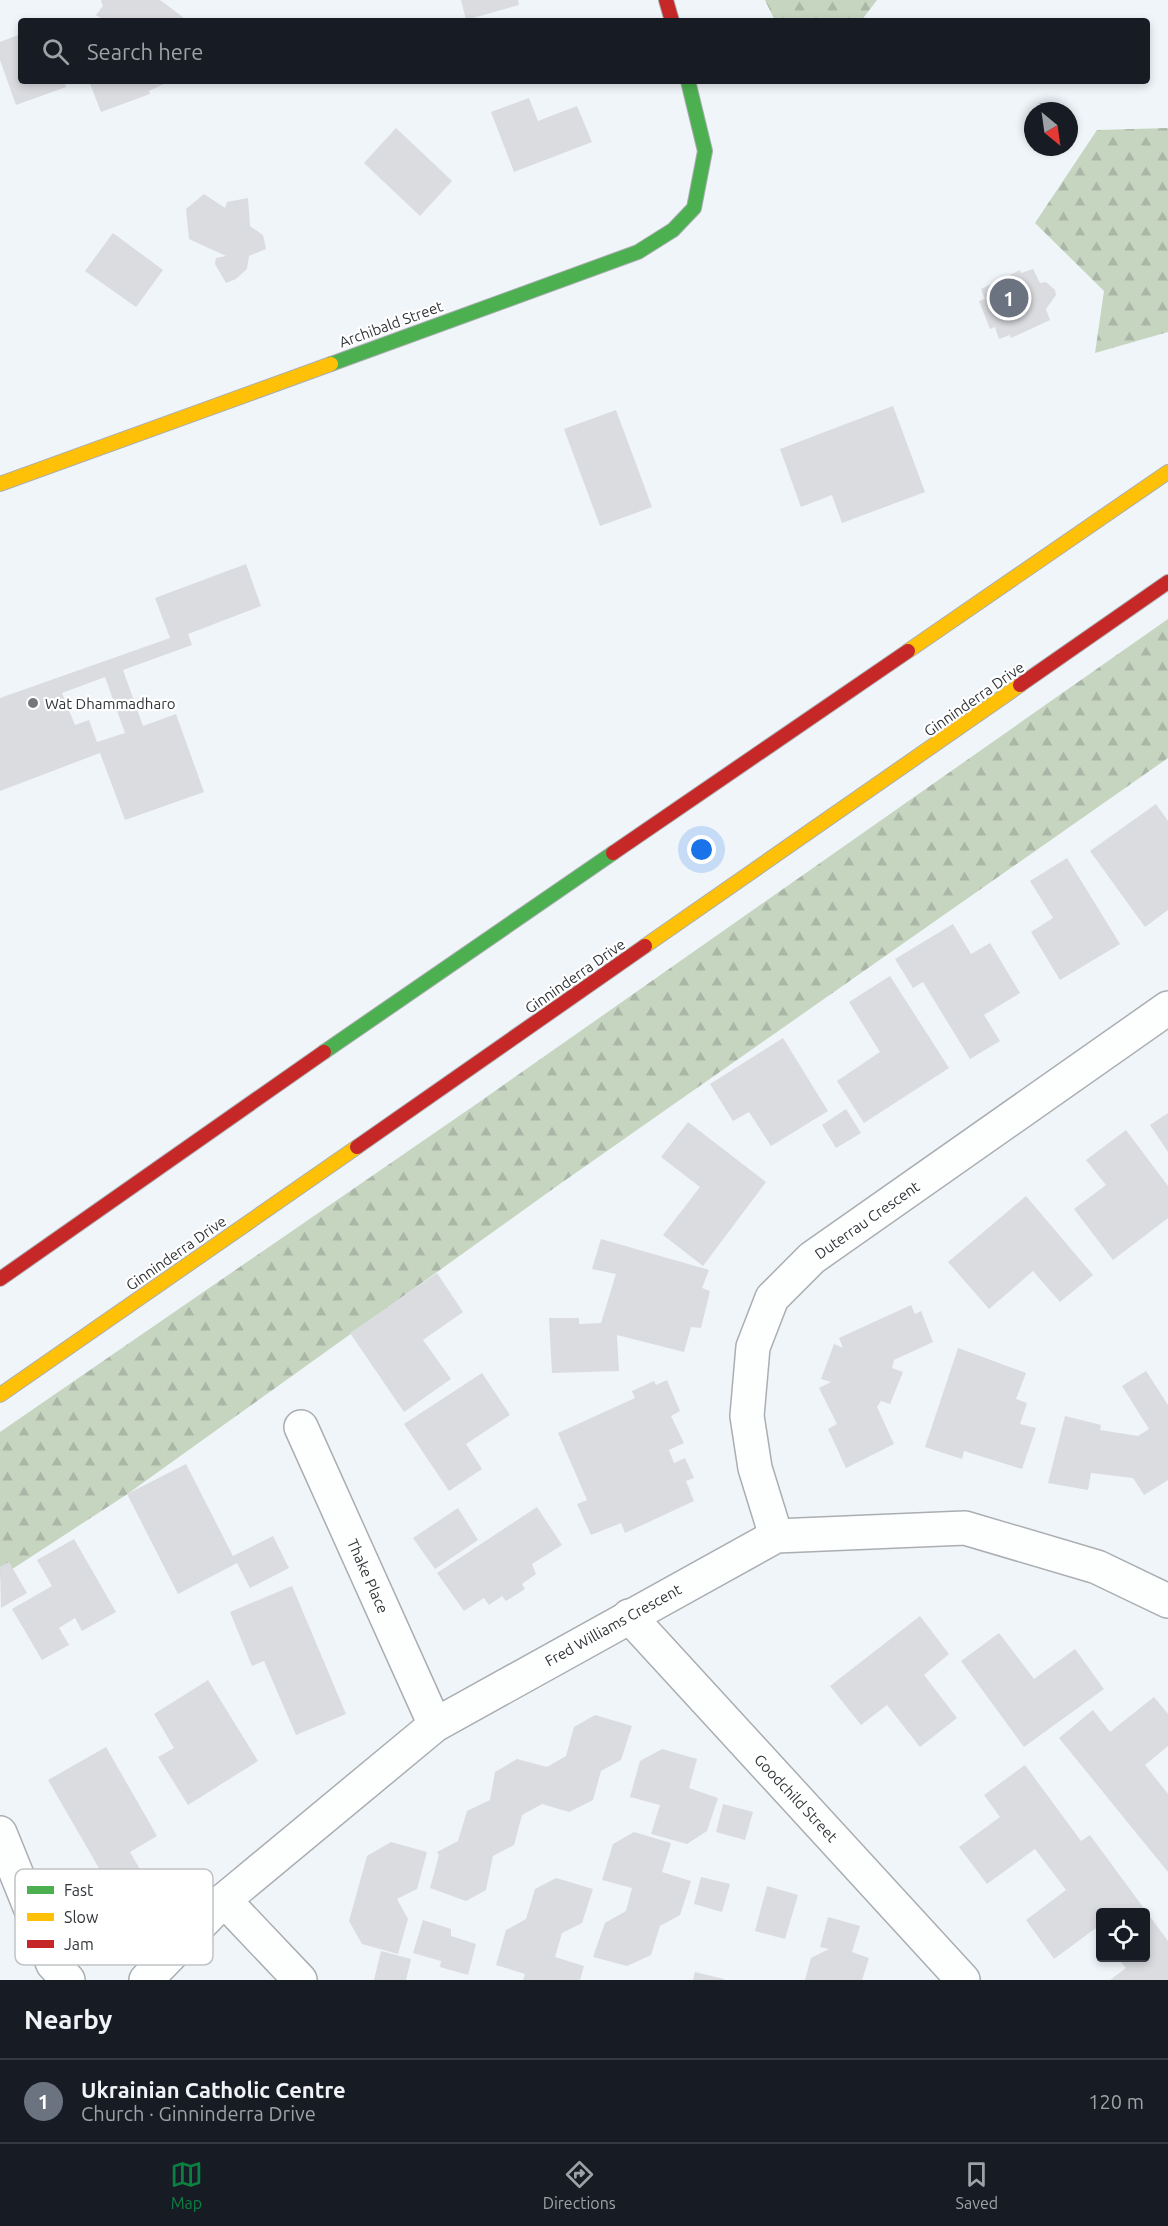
<!DOCTYPE html>
<html lang="en">
<head>
<meta charset="utf-8">
<style>
	body { margin:0; font-family:Ubuntu,sans-serif; background:#20242c; color:#f1f3f6 }
	.controls { position:absolute; right:18px; bottom:18px; display:grid; overflow:hidden; border-radius:6px; box-shadow:0 3px 9px #0003 }
	.controls button { width:54px; height:54px; display:grid; place-items:center; padding:0; border:0; border-bottom:2px solid #363941; background:#171b24; color:#f1f3f6; font:30px sans-serif }
	.compass { position:absolute; left:1024px; top:102px; width:54px; height:54px; border-radius:50%; background:#171b24; box-shadow:0 3px 9px #0003; rotate:151deg }
	.you { position:absolute; left:702px; top:850px; width:21px; height:21px; margin:-15px; border:4px solid #fff; border-radius:50%; background:#1a73e8; box-shadow:0 0 0 9px #1a73e833 }
	.badge { display:grid; place-items:center; width:39px; height:39px; border-radius:50%; background:#0b8043; color:#fff; font-size:20px; font-weight:700 }
	.pin { position:absolute; translate:-50% -50%; border:3px solid #fff; box-shadow:0 2px 6px #0006 }
	.list { margin:0; padding:0; list-style:none }
	h2 { display:flex; justify-content:space-between; align-items:center; height:78px; margin:0; padding:0 24px; font-size:26px }
	h2 small { font-size:20px; font-weight:400; color:#9ea1a6 }
	.list li { display:grid; grid-template-columns:39px 1fr auto; gap:18px; align-items:center; box-sizing:border-box; height:84px; padding:0 24px; border-top:2px solid #363941 }
	.list b { display:block; font-size:22px; white-space:nowrap }
	.list p { margin:0; font-size:20px; white-space:nowrap; color:#9ea1a6 }
	.list em { font-size:20px; font-style:normal; color:#9ea1a6 }
	.icon { flex:none; width:33px; height:33px; fill:none; stroke:currentColor; stroke-width:2; stroke-linecap:round; stroke-linejoin:round }
	.map { position:relative; flex:none; width:1168px; height:1980px; overflow:hidden }
	.search { position:absolute; background:#171b24; box-shadow:0 3px 9px #0003; left:18px; right:18px; top:18px; height:66px; display:flex; align-items:center; gap:15px; box-sizing:border-box; padding:0 21px; border-radius:6px; color:#9ea1a6; font-size:22px }
	.sheet { height:162px; background:#171b24 }
	nav { display:flex; justify-content:space-around; align-items:center; box-sizing:border-box; height:84px; border-top:2px solid #363941; background:#171b24; font-size:16px; color:#9ea1a6 }
	nav a { display:grid; justify-items:center; gap:3px }
	nav .on { color:#0b8043 }
	.map>svg:first-child { display:block }
	.forest { fill:url(#forest-firs) }
	.building { fill:#dadce0; fill-rule:evenodd }
	.lines { fill:none; stroke-linecap:round; stroke-linejoin:round }
	.street-casing { stroke:#aaaeb2; stroke-width:36 }
	.fast-casing { stroke:#aaaeb2; stroke-width:16 }
	.slow-casing { stroke:#aaaeb2; stroke-width:16 }
	.jam-casing { stroke:#aaaeb2; stroke-width:16 }
	.street { stroke:#fdfefe; stroke-width:33 }
	.fast { stroke:#4caf50; stroke-width:14 }
	.slow { stroke:#ffc107; stroke-width:14 }
	.jam { stroke:#c62828; stroke-width:14 }
	.poi-dot { fill:#74787c; stroke:#fff; stroke-width:2 }
	.labels { text-anchor:middle; dominant-baseline:central; stroke-width:4.5; stroke-linejoin:round; paint-order:stroke }
	.street-label { font-size:15px; fill:#313538; stroke:#fff }
	.poi-label { font-size:15px; fill:#313538; stroke:#fff; text-anchor:start }
	.key { fill:#fff; stroke:#c1c2c3; stroke-width:1.5 }
	.key-label { font-size:16px; fill:#313538 }
</style>
</head>
<body>
<div class="map">
<svg width="1168" height="1980" viewBox="0 0 1168 1980">
	<defs>
		<pattern id="forest-firs" width="22" height="20" patternUnits="userSpaceOnUse" patternTransform="scale(1.5)"><rect width="22" height="20" fill="#c6d5c0"/><path d="M5 1l3.5 6h-7zM16 11l3.5 6h-7z" fill="#abb7a6"/></pattern>
	</defs>
	<rect width="100%" height="100%" fill="#f0f5fa"/>
	<g class="forest">
		<polygon points="765,0 877,0 861,21 775,21"/>
		<polygon points="1168,128 1168,332 1095,353 1104,291 1035,223 1097,130"/>
		<polygon points="1168,619 1168,758 557,1186 126,1495 0,1577 0,1432 475,1105"/>
	</g>
	<g class="building">
		<polygon points="101,0 160,0 188,21 105,21 96,15 103,6"/>
		<polygon points="461,0 518,0 519,5 466,20"/>
		<polygon points="21,34 21,81 64,81 66,87 16,105 0,60 0,42"/>
		<polygon points="89,81 163,81 166,83 149,91 150,94 101,112"/>
		<polygon points="529,98 538,121 577,106 592,142 514,172 491,112"/>
		<polygon points="396,128 452,181 420,216 364,163"/>
		<polygon points="204,194 225,208 227,202 248,198 250,226 263,235 266,249 249,256 247,269 236,279 226,283 215,264 216,258 226,256 189,239 186,209"/>
		<polygon points="113,233 163,270 136,307 85,271"/>
		<polygon points="1033,269 1040,283 1046,282 1055,290 1056,295 1046,309 1050,320 1011,338 1010,335 999,339 995,327 990,329 979,301 985,299 981,289 1020,270 1021,273"/>
		<polygon points="893,406 925,492 842,523 832,495 801,507 780,449"/>
		<polygon points="616,410 652,507 600,526 564,429"/>
		<path d="M246,564L261,606L188,634L192,645L123,670L143,726L176,714L204,792L125,820L100,753L0,791V698L170,638L155,598ZM105,677L125,733L97,742L89,720L75,725L62,693Z"/>
		<polygon points="1156,804 1168,821 1168,910 1145,927 1090,851"/>
		<polygon points="1067,858 1120,944 1060,980 1031,932 1053,918 1030,881"/>
		<polygon points="953,924 971,954 990,943 1020,993 984,1015 1000,1041 970,1059 923,982 913,988 895,959"/>
		<polygon points="890,976 949,1068 864,1123 837,1081 880,1052 849,1002"/>
		<polygon points="783,1038 828,1111 771,1146 749,1112 733,1121 710,1084"/>
		<polygon points="846,1109 861,1133 836,1148 822,1125"/>
		<polygon points="1168,1113 1168,1152 1150,1125"/>
		<polygon points="688,1122 766,1182 703,1266 663,1235 700,1187 661,1157"/>
		<polygon points="1126,1130 1168,1186 1168,1218 1113,1260 1074,1209 1106,1185 1086,1160"/>
		<polygon points="1026,1196 1093,1275 1060,1302 1033,1271 989,1309 948,1262"/>
		<polygon points="601,1239 709,1270 702,1288 710,1291 701,1328 691,1327 684,1352 617,1335 619,1371 552,1373 549,1318 579,1318 579,1324 601,1323 616,1274 592,1269"/>
		<polygon points="437,1273 463,1312 423,1340 451,1379 404,1412 350,1333"/>
		<polygon points="911,1305 915,1314 921,1311 933,1342 894,1360 892,1368 903,1372 890,1404 881,1401 877,1407 894,1444 846,1468 828,1429 837,1424 819,1388 831,1382 821,1379 834,1344 843,1348 839,1338"/>
		<polygon points="958,1348 1026,1373 1016,1399 1027,1403 1020,1424 1036,1428 1022,1469 964,1451 962,1459 925,1447"/>
		<polygon points="1146,1371 1168,1405 1168,1480 1144,1495 1133,1478 1091,1473 1088,1490 1048,1483 1065,1416 1101,1425 1100,1430 1138,1436 1149,1429 1122,1386"/>
		<polygon points="482,1373 510,1415 466,1444 482,1469 449,1491 404,1424"/>
		<polygon points="667,1380 680,1411 671,1416 684,1443 669,1450 674,1463 685,1458 694,1478 686,1481 694,1501 625,1533 621,1523 591,1535 577,1504 587,1500 558,1433 635,1398 632,1391 654,1381 656,1385"/>
		<polygon points="186,1464 233,1556 273,1536 289,1568 250,1588 237,1563 178,1594 127,1494"/>
		<polygon points="537,1507 562,1545 532,1564 536,1574 522,1584 525,1589 506,1601 502,1596 489,1605 484,1598 464,1611 437,1573"/>
		<polygon points="458,1508 478,1540 435,1569 413,1538"/>
		<polygon points="74,1539 116,1612 82,1631 75,1618 59,1628 69,1645 42,1660 12,1609 52,1586 37,1560"/>
		<polygon points="9,1562 27,1593 1,1608 0,1567"/>
		<polygon points="292,1586 346,1714 296,1735 264,1661 252,1666 230,1612"/>
		<polygon points="920,1616 949,1654 924,1675 957,1718 920,1747 887,1705 861,1725 830,1686"/>
		<polygon points="999,1633 1034,1679 1075,1649 1104,1689 1024,1747 961,1661"/>
		<polygon points="208,1680 258,1761 188,1805 158,1757 174,1748 154,1714"/>
		<polygon points="1154,1697 1168,1714 1168,1746 1145,1765 1168,1794 1168,1872 1059,1738 1093,1710 1110,1732"/>
		<polygon points="595,1715 632,1726 621,1760 601,1771 593,1800 569,1812 542,1804 522,1815 514,1845 493,1856 486,1890 466,1901 430,1888 439,1855 437,1852 458,1841 467,1811 490,1800 495,1772 517,1759 547,1767 566,1756 574,1727"/>
		<polygon points="106,1747 157,1836 130,1852 145,1878 115,1896 48,1780"/>
		<polygon points="662,1749 697,1759 689,1788 718,1798 707,1831 687,1844 651,1834 660,1805 630,1797 640,1761"/>
		<polygon points="1025,1765 1081,1841 1090,1835 1168,1941 1168,1980 1110,1980 1126,1968 1118,1958 1146,1958 1146,1912 1100,1912 1100,1934 1096,1928 1054,1959 1026,1920 1066,1890 1035,1849 987,1884 959,1847 1000,1817 984,1795"/>
		<polygon points="723,1804 753,1812 745,1840 716,1832"/>
		<polygon points="634,1832 671,1843 662,1872 691,1881 680,1915 660,1926 651,1955 627,1966 593,1957 605,1923 626,1911 632,1888 602,1880 613,1844"/>
		<polygon points="391,1842 427,1852 417,1889 397,1899 408,1919 398,1954 362,1944 349,1921 367,1856"/>
		<polygon points="701,1877 730,1884 722,1912 694,1904"/>
		<polygon points="556,1878 593,1889 582,1923 562,1933 555,1957 584,1966 580,1980 523,1980 525,1974 496,1965 506,1930 526,1919 535,1889"/>
		<polygon points="767,1886 798,1895 785,1939 755,1931"/>
		<polygon points="828,1917 860,1926 852,1952 869,1958 862,1980 805,1980 811,1958 829,1949 820,1947"/>
		<polygon points="423,1920 451,1929 451,1936 476,1944 468,1975 440,1967 441,1961 413,1953"/>
		<polygon points="381,1951 411,1959 406,1980 374,1980"/>
		<polygon points="695,1972 724,1979 724,1980 693,1980"/>
	</g>
	<g class="lines">
		<g class="street-casing">
			<g id="street">
				<polyline points="301,1427 435,1725"/>
				<polyline points="776,1536 755,1468 747,1416 753,1347 772,1298 812,1258 1168,1008"/>
				<polyline points="629,1616 963,1980"/>
				<polyline points="0,1833 53,1964 68,1980"/>
				<polyline points="224,1900 300,1980"/>
				<polyline points="146,1980 224,1900 435,1725 776,1536 965,1528 1097,1567 1168,1601"/>
			</g>
		</g>
		<g class="fast-casing">
			<g id="fast">
				<polyline points="331,364 638,252 673,230 694,208 705,151 688,81"/>
				<polyline points="324,1052 613,853"/>
			</g>
		</g>
		<g class="slow-casing">
			<g id="slow">
				<polyline points="0,484 331,364"/>
				<polyline points="908,651 1168,472"/>
				<polyline points="645,946 1020,685"/>
				<polyline points="0,1395 357,1147"/>
			</g>
		</g>
		<g class="jam-casing">
			<g id="jam">
				<polyline points="666,0 672,21"/>
				<polyline points="1020,685 1168,582"/>
				<polyline points="613,853 908,651"/>
				<polyline points="357,1147 645,946"/>
				<polyline points="0,1279 324,1052"/>
			</g>
		</g>
		<use href="#street" class="street"/>
		<use href="#fast" class="fast"/>
		<use href="#slow" class="slow"/>
		<use href="#jam" class="jam"/>
	</g>
	<circle class="poi-dot" cx="33" cy="703" r="6"/>
	<g class="labels">
		<g class="street-label">
			<text transform="translate(391 324) rotate(-20)">Archibald Street</text>
			<text transform="translate(974 699) rotate(-35)">Ginninderra Drive</text>
			<text transform="translate(575 976) rotate(-35)">Ginninderra Drive</text>
			<text transform="translate(867 1220) rotate(-35)">Duterrau Crescent</text>
			<text transform="translate(176 1253) rotate(-35)">Ginninderra Drive</text>
			<text transform="translate(368 1576) rotate(66)">Thake Place</text>
			<text transform="translate(613 1625) rotate(-29)">Fred Williams Crescent</text>
			<text transform="translate(796 1798) rotate(47)">Goodchild Street</text>
		</g>
		<g class="poi-label">
			<text x="45" y="703">Wat Dhammadharo</text>
		</g>
	</g>
	<rect x="15" y="1869" width="198" height="96" rx="9" class="key"/>
	<rect x="27" y="1886" width="27" height="8" fill="#4caf50"/>
	<rect x="27" y="1913" width="27" height="8" fill="#ffc107"/>
	<rect x="27" y="1940" width="27" height="8" fill="#c62828"/>
	<g class="key-label">
		<text x="64" y="1896">Fast</text>
		<text x="64" y="1923">Slow</text>
		<text x="64" y="1950">Jam</text>
	</g>
</svg>
<div class="controls">
<button><svg class="icon" aria-label="locate" viewBox="0 0 24 24"><circle cx="12" cy="12" r="6"/><path d="M12 2v4M12 18v4M2 12h4M18 12h4"/></svg></button>
</div>
<svg class="compass" viewBox="-18 -18 36 36"><path d="M0-13l5 13h-10z" fill="#e53935"/><path d="M0 13l5-13h-10z" fill="#9ea1a6"/></svg>
<div class="you"></div>
<div class="pin badge" style="left:1009px;top:298px;background:#6b7280">1</div>
<div class="search"><svg class="icon" aria-label="search" viewBox="0 0 24 24"><circle cx="10" cy="10" r="6"/><path d="M15 15l6 6"/></svg>Search here</div>
</div>
<section class="sheet">
<h2>Nearby<small></small></h2>
<ul class="list">
<li><span class="badge" style="background:#6b7280">1</span><div><b>Ukrainian Catholic Centre</b><p>Church · Ginninderra Drive</p></div><em>120 m</em></li>
</ul>
</section>
<nav>
<a class="on"><svg class="icon" aria-label="map" viewBox="0 0 24 24"><path d="M3 6l6-2 6 2 6-2v14l-6 2-6-2-6 2zM9 4v14M15 6v14"/></svg>Map</a>
<a><svg class="icon" aria-label="directions" viewBox="0 0 24 24"><path d="M12 3l9 9-9 9-9-9zM9 14v-3h6M13 9l2 2-2 2"/></svg>Directions</a>
<a><svg class="icon" aria-label="saved" viewBox="0 0 24 24"><path d="M7 4h10v16l-5-4-5 4z"/></svg>Saved</a>
</nav>
</body>
</html>
